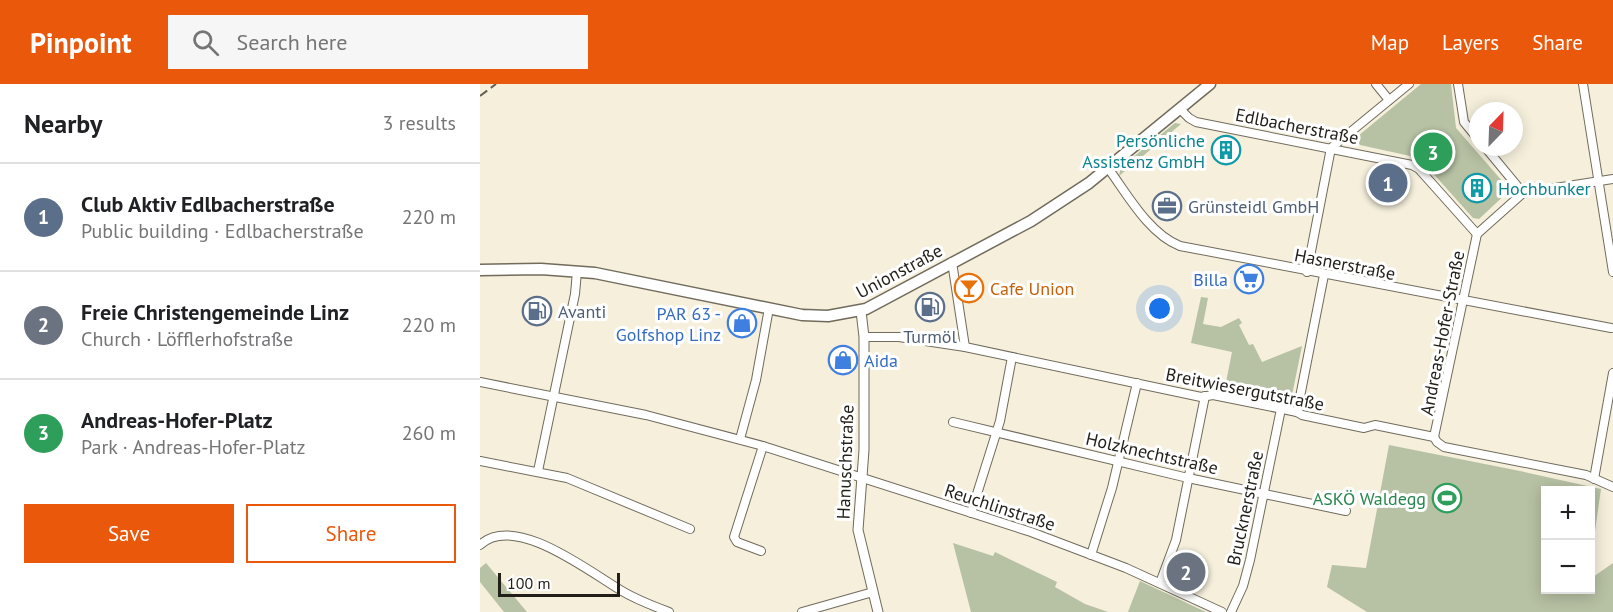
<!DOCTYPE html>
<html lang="en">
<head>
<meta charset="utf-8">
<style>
	body { margin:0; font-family:"PT Sans",sans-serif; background:#f6f6f6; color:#202124 }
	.controls { position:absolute; right:18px; bottom:18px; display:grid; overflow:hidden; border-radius:0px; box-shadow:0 3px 15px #0003 }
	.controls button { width:54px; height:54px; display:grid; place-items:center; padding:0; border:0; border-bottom:2px solid #e0e0e0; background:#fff; color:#202124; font:30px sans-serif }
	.compass { position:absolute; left:989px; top:18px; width:54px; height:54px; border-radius:50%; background:#fff; box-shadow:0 3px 15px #0003; rotate:23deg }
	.scale { position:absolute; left:18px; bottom:15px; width:122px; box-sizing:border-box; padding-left:6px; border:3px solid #211f18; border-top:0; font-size:16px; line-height:21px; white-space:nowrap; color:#211f18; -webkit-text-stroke:4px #fff; paint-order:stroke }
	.you { position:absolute; left:680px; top:225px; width:21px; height:21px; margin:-15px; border:4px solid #fff; border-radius:50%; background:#1a73e8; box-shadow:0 0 0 9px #1a73e833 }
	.badge { display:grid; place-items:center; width:39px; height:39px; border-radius:50%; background:#ea580c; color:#fff; font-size:20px; font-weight:700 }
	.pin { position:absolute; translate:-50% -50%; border:3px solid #fff; box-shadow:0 2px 6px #0006 }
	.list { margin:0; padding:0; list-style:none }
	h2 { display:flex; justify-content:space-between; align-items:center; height:78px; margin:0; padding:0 24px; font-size:26px }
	h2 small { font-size:20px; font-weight:400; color:#757577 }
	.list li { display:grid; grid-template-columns:39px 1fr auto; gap:18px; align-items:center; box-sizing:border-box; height:108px; padding:0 24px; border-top:2px solid #e0e0e0 }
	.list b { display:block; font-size:22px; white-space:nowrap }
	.list p { margin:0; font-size:20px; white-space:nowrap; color:#757577 }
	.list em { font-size:20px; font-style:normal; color:#757577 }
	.actions { display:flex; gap:12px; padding:18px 24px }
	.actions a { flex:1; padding:14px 0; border:2px solid #ea580c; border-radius:0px; text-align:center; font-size:21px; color:#ea580c }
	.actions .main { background:#ea580c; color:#fff }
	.icon { flex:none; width:33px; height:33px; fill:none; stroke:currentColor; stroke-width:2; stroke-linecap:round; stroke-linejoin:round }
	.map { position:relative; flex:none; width:1133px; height:528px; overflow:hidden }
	header { display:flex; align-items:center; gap:36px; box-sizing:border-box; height:84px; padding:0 30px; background:#ea580c; color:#fff }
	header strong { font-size:28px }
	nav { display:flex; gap:33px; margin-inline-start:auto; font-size:21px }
	.search { width:420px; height:54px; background:#f6f6f6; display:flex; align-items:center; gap:15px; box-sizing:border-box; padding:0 21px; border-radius:0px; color:#757577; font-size:22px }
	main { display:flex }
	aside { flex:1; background:#fff }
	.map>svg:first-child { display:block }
	.green { fill:#b7c1a3 }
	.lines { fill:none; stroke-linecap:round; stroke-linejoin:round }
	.minor-casing { stroke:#706b5b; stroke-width:10 }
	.tertiary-casing { stroke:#706b5b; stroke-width:11 }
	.secondary-casing { stroke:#706b5b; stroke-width:13 }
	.minor { stroke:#fff; stroke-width:8 }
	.tertiary { stroke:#fff; stroke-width:9 }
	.secondary { stroke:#fff; stroke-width:10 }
	.rail { stroke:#635f55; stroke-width:2; stroke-dasharray:9 4.5; stroke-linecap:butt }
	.labels { text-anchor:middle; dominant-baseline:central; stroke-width:6; stroke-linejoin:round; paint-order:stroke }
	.street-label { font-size:18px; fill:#211f18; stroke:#fff }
	.culture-label { font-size:18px; fill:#0d838f; stroke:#fff; text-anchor:end }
	.service-label { font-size:18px; fill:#4e5e75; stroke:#fff; text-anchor:start }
	.shop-label { font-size:18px; fill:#366cbe; stroke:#fff; text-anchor:end }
	.food-label { font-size:18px; fill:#c56008; stroke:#fff; text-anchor:start }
	.leisure-label { font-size:18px; fill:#27864d; stroke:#fff; text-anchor:end }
</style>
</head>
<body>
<header>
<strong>Pinpoint</strong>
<div class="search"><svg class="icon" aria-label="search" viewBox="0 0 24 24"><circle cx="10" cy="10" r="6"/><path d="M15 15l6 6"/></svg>Search here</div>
<nav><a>Map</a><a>Layers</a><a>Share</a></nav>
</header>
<main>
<aside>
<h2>Nearby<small>3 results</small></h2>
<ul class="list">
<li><span class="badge" style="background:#5c6f8a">1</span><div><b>Club Aktiv Edlbacherstraße</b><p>Public building · Edlbacherstraße</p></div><em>220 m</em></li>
<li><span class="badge" style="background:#6b7280">2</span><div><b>Freie Christengemeinde Linz</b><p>Church · Löfflerhofstraße</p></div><em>220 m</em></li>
<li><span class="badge" style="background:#2e9e5b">3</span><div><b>Andreas-Hofer-Platz</b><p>Park · Andreas-Hofer-Platz</p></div><em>260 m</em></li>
</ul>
<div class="actions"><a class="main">Save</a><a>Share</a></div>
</aside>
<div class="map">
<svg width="1133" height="528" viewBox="0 0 1133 528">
	<rect width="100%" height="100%" fill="#f5efdc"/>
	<g class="green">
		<polygon points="941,0 971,0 976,44 1030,106 999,135 993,134 942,77 935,73 880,61 877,57 878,52"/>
		<polygon points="695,39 701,40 639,92 641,83"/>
		<polygon points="721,213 728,214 723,240 741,243 759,234 762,239 759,241 769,261 773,260 782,278 822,262 811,316 745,303 752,268 711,259"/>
		<polygon points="909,361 1040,387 1121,405 1111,475 1110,406 1066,406 1066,506 1110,506 1111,491 1113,493 1133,479 1133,528 887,528 847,503 852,481 886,484"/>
		<polygon points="473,459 513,472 515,468 577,498 575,503 605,520 628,528 491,528"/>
		<polygon points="6,479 47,528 24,528 0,498 0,484"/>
		<polygon points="660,497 726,528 648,528"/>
	</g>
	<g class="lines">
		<g class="minor-casing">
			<g id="minor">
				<polyline points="896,0 909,16"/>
				<polyline points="978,0 984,38 998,55"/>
				<polyline points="1103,0 1133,188"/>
				<polyline points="700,25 709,34 716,38 932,81 939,85 997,150 1043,109 1005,63"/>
				<path d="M628,84C647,110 669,150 700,162L1131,244"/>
				<polyline points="1043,109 1133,95"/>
				<polyline points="472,178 485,263"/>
				<polyline points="827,188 851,64 929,0"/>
				<polyline points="384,253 419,253 485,263 721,313 733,311 817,328 822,331 884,344 895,341 954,353 957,358 964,363 1106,391 1133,403"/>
				<polyline points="0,298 166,331 283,362 551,448 646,484 742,528"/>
				<polyline points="817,328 844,191"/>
				<polyline points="473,338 708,394 866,427"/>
				<polyline points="954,353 997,150"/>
				<polyline points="260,355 276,296 289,224"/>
				<polyline points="0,377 87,394 210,445"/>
				<polyline points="58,387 95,210 97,187"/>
				<polyline points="1114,395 1133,289"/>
				<polyline points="491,429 520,337 532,273"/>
				<path d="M0,461C34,428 111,489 142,507C157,516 173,522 189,528"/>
				<polyline points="281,467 257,458 254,453 283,362"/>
				<polyline points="611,471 632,404 657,299"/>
				<polyline points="680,499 696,456 725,312"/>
				<polyline points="322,528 393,508"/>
				<polyline points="751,528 763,502 770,476 801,325"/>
			</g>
		</g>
		<g class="tertiary-casing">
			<polyline id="tertiary" points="381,227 384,253 384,366 378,446 398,528"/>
		</g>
		<g class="secondary-casing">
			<polyline id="secondary" points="0,186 61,185 115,189 322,231 348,232 386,225 551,137 609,99 730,0"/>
		</g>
		<use href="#minor" class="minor"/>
		<use href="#tertiary" class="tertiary"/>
		<use href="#secondary" class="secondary"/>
		<polyline class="rail" points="0,12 16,0"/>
	</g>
	<defs>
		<g id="building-ring" transform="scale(1.5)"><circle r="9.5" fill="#fff" stroke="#0f9aa8" stroke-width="1.5"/><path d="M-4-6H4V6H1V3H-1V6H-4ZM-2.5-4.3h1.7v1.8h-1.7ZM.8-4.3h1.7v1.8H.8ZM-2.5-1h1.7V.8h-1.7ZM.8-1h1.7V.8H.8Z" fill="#0f9aa8"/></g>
		<g id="office-ring" transform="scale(1.5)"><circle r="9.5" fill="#fff" stroke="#5c6f8a" stroke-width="1.5"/><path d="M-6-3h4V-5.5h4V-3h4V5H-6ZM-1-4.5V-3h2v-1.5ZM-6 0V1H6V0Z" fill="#5c6f8a"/></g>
		<g id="supermarket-ring" transform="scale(1.5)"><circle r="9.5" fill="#fff" stroke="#3f7fe0" stroke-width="1.5"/><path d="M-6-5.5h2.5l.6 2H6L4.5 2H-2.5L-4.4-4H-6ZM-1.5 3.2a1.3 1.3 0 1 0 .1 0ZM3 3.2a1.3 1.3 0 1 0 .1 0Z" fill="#3f7fe0"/></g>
		<g id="bar-ring" transform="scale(1.5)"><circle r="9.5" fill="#fff" stroke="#e8710a" stroke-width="1.5"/><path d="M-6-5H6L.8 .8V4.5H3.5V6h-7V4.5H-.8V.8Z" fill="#e8710a"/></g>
		<g id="fuel-ring" transform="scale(1.5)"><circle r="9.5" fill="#fff" stroke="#5c6f8a" stroke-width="1.5"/><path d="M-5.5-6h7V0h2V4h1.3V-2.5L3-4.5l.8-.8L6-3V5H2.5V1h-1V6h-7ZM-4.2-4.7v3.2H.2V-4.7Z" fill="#5c6f8a"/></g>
		<g id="shop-ring" transform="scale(1.5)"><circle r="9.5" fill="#fff" stroke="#3f7fe0" stroke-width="1.5"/><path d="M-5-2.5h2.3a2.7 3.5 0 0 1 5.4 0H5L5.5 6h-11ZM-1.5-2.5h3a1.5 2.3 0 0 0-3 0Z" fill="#3f7fe0"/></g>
		<g id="stadium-ring" transform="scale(1.5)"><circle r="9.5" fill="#fff" stroke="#2e9e5b" stroke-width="1.5"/><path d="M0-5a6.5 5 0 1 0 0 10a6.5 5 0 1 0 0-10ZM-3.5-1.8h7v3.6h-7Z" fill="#2e9e5b"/></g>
	</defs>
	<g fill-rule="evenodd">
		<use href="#building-ring" x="746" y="66"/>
		<use href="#building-ring" x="997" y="104"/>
		<use href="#office-ring" x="687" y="122"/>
		<use href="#supermarket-ring" x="769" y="195"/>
		<use href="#bar-ring" x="489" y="204"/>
		<use href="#fuel-ring" x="450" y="223"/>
		<use href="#fuel-ring" x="57" y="227"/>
		<use href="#shop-ring" x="262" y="239"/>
		<use href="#shop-ring" x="363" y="276"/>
		<use href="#stadium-ring" x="967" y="414"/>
	</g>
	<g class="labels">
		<g class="street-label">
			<text transform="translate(817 42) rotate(11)">Edlbacherstraße</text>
			<text transform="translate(865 180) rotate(11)">Hasnerstraße</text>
			<text transform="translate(419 187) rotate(-28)">Unionstraße</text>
			<text transform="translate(962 249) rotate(-79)">Andreas-Hofer-Straße</text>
			<text transform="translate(765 305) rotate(11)">Breitwiesergutstraße</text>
			<text transform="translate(672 369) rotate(13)">Holzknechtstraße</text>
			<text transform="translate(365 378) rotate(-88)">Hanuschstraße</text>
			<text transform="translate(520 423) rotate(18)">Reuchlinstraße</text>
			<text transform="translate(765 424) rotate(-78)">Brucknerstraße</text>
		</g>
		<g class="culture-label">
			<text x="725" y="56">Persönliche<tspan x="725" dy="21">Assistenz GmbH</tspan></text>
			<text x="1018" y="104" text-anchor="start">Hochbunker</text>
		</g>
		<g class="service-label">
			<text x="708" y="122">Grünsteidl GmbH</text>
			<text x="78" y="227">Avanti</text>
			<text x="450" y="252" text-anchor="middle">Turmöl</text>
		</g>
		<g class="shop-label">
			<text x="748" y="195">Billa</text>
			<text x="241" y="229">PAR 63 -<tspan x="241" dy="21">Golfshop Linz</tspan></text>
			<text x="384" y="276" text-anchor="start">Aida</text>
		</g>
		<g class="food-label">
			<text x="510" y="204">Cafe Union</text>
		</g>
		<g class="leisure-label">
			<text x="946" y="414">ASKÖ Waldegg</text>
		</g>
	</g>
</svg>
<div class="controls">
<button>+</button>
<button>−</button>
</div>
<svg class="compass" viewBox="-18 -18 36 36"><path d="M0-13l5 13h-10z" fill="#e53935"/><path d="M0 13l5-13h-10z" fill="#757577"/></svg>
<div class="scale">100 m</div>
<div class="you"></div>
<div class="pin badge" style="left:908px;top:99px;background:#5c6f8a">1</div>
<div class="pin badge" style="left:706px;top:488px;background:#6b7280">2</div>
<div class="pin badge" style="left:953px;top:68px;background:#2e9e5b">3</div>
</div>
</main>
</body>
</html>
